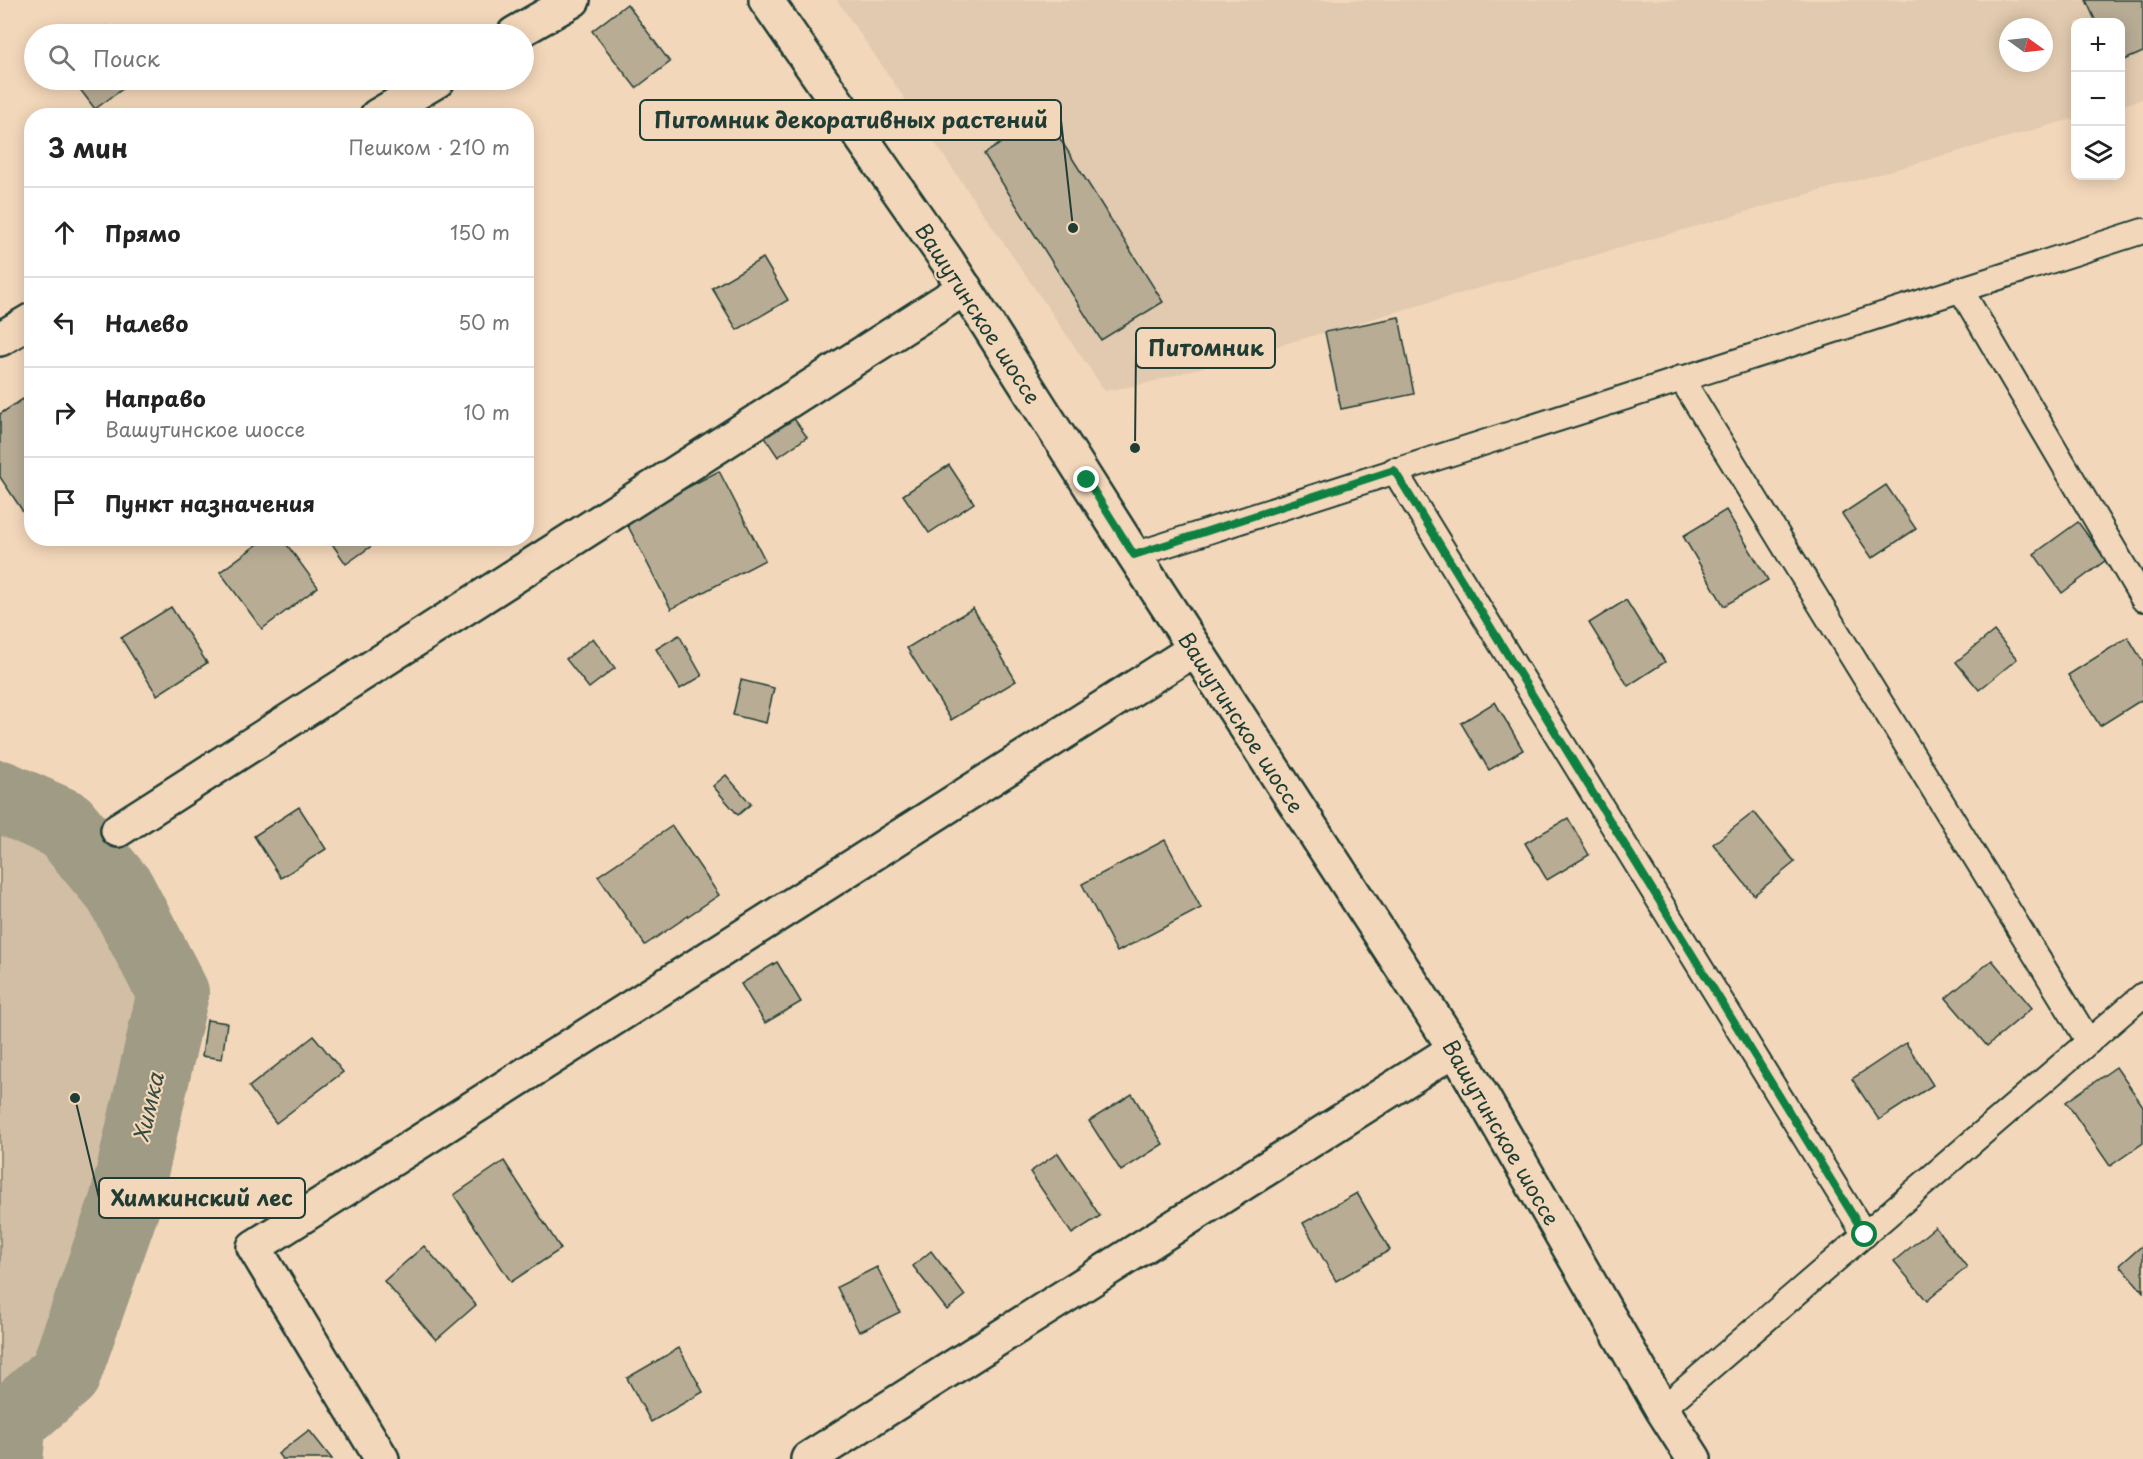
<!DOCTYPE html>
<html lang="ru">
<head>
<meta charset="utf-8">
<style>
	body { margin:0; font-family:"Playpen Sans",sans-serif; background:#f2f2f2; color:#222 }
	.controls { position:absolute; right:18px; top:18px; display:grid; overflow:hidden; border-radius:12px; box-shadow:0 3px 15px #0003 }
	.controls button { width:54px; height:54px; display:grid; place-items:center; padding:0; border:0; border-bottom:2px solid #e0e0e0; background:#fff; color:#222; font:30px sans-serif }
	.compass { position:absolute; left:1999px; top:18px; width:54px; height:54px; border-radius:50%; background:#fff; box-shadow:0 3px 15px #0003; rotate:105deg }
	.stop { position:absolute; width:18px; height:18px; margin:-14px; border:4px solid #0b8043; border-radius:50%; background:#fff }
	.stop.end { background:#0b8043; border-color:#fff; box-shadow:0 2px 6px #0008 }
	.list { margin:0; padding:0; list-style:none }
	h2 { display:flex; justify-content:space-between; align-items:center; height:78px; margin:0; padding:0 24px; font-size:26px }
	h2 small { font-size:20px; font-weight:400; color:#767676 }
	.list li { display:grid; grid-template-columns:39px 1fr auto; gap:18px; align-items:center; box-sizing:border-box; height:90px; padding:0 24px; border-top:2px solid #e0e0e0 }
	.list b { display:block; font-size:22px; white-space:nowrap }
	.list p { margin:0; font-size:20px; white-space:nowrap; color:#767676 }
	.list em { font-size:20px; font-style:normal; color:#767676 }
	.icon { flex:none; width:33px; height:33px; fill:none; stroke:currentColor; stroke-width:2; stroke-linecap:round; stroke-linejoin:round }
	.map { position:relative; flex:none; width:2143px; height:1459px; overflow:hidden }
	.search { position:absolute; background:#fff; box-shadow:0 3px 15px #0003; left:24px; top:24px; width:510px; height:66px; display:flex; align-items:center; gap:15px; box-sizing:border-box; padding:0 21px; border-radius:33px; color:#767676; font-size:22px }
	.panel { position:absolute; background:#fff; box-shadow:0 3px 15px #0003; left:24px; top:108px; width:510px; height:438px; border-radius:24px }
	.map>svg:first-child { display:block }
	.built { fill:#e1caaf; fill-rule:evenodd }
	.green { fill:#d1bea4; stroke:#787e6c; stroke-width:1.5 }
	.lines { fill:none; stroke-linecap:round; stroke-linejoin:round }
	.river { stroke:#9f9b85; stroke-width:72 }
	.building { fill:#b8ac95; stroke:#1f3d34; stroke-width:1.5 }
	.lane-casing { stroke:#1f3d34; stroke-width:28 }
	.street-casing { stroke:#1f3d34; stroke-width:38 }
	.secondary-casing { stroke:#1f3d34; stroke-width:38 }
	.lane { stroke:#f3d7ba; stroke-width:24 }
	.street { stroke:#f3d7ba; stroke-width:33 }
	.secondary { stroke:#f3d7ba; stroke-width:33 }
	.route { stroke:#0b8043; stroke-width:8 }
	.labels { text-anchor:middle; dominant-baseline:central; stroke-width:4.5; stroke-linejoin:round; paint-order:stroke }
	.street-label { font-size:21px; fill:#1f3d34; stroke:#f3d7ba }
	.water-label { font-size:22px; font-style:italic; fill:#324b40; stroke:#f3d7ba }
	.leader { fill:none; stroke:#1f3d34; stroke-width:2 }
	.callout-dot { fill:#1f3d34; stroke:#f3d7ba; stroke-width:2 }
	.callout { fill:#f3d7ba; stroke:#1f3d34; stroke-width:2 }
	.callout-label { font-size:22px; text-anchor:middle; font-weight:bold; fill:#1f3d34 }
</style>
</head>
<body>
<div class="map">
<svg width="2143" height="1459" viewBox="0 0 2143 1459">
	<rect width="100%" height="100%" fill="#f3d7ba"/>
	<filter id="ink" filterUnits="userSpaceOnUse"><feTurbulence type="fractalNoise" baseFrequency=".0167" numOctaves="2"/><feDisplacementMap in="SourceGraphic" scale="12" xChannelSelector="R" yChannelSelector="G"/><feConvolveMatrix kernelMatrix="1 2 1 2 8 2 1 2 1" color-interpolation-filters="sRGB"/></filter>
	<g filter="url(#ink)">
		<path class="built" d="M837,0H2143V99L2121,106L2120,22H2076L2075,118L1144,384L1105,391ZM2008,27H2044V63H2008Z"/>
		<polygon class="green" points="0,796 65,825 120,891 173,993 125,1203 65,1374 11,1421 7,1459 0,1459"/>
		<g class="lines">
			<polyline class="river" points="0,796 65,825 120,891 173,993 125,1203 65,1374 11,1421 7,1459"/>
		</g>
		<g class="building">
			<polygon points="2086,0 2143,0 2143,52 2120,62 2120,22 2096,22"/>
			<polygon points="627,4 670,62 636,88 592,31"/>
			<polygon points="106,26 113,34 94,34"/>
			<polygon points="73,80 135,80 95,109"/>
			<polygon points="1045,115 1163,302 1101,340 984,154"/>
			<polygon points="763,258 788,300 737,330 712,288"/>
			<polygon points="1399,317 1414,394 1341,409 1325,332"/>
			<polygon points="23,399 32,412 32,512 26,516 0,477 0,414"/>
			<polygon points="788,410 807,437 778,457 760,430"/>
			<polygon points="949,465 974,503 929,533 903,495"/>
			<polygon points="719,471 765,560 671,609 625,520"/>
			<polygon points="1886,485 1916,529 1872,558 1842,514"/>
			<polygon points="1726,510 1768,580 1724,606 1683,536"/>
			<polygon points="2078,522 2106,560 2062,593 2034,554"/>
			<polygon points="266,538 282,538 318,587 262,629 220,572"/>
			<polygon points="328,538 379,538 380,540 346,564"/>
			<polygon points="1626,600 1665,662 1628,686 1589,623"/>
			<polygon points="171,607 207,663 157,695 121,638"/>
			<polygon points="973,608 1016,681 951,720 907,648"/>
			<polygon points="1994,631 2017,659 1979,690 1956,662"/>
			<polygon points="679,635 702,676 680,689 656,649"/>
			<polygon points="2128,637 2143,662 2143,699 2100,726 2068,675"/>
			<polygon points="593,638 615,668 589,688 566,659"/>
			<polygon points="741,680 774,688 766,723 733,715"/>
			<polygon points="1495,702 1523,750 1489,770 1461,723"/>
			<polygon points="726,775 751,804 738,815 713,786"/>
			<polygon points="299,807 326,849 281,878 254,836"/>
			<polygon points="1754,812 1795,862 1754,895 1713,844"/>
			<polygon points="1568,818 1589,855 1547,880 1525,843"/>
			<polygon points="672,826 719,895 645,945 598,876"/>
			<polygon points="1165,840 1201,908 1117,952 1082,884"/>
			<polygon points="1992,960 2032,1008 1987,1046 1946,998"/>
			<polygon points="777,962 801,1002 765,1023 741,984"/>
			<polygon points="207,1020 227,1023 222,1059 202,1056"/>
			<polygon points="314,1036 343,1072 276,1123 249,1087"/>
			<polygon points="1906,1043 1933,1085 1879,1120 1852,1079"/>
			<polygon points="2116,1067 2143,1106 2143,1143 2110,1166 2066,1102"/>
			<polygon points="1132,1094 1163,1144 1121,1171 1089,1121"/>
			<polygon points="1058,1153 1100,1216 1072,1234 1030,1172"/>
			<polygon points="504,1161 561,1249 511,1282 454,1195"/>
			<polygon points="1357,1193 1390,1250 1336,1281 1303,1223"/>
			<polygon points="1935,1227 1967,1267 1927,1301 1894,1261"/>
			<polygon points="2143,1245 2143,1292 2120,1265"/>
			<polygon points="424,1246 476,1305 436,1340 384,1281"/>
			<polygon points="931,1251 965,1296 947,1310 913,1266"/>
			<polygon points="877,1267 900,1312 859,1332 837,1287"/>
			<polygon points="679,1348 703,1392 651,1422 627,1378"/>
			<polygon points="309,1430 332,1459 282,1459 278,1454"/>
		</g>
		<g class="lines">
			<g class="lane-casing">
				<g id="lane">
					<polyline points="1961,290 2143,599"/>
					<polyline points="1681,378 2089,1042"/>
					<polyline points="1394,470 1865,1235"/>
					<polyline points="1134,555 2143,231"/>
					<polyline points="1662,1409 2143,995"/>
				</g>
			</g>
			<g class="street-casing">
				<g id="street">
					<polyline points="514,34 573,0"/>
					<polyline points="377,116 438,80"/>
					<polyline points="0,339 32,320"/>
					<polyline points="118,830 965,288"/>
					<polyline points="382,1459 254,1247 1195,649"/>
					<polyline points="808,1459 1455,1049"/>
				</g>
			</g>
			<g class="secondary-casing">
				<polyline id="secondary" points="766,0 948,262 1134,555 1455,1049 1662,1409 1694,1459"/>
			</g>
			<use href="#lane" class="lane"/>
			<use href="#street" class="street"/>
			<use href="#secondary" class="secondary"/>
		</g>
	</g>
	<g class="lines" filter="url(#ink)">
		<polyline class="route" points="1087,480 1134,555 1394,470 1865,1235"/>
	</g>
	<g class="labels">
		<g class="street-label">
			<text transform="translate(979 313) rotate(57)">Вашутинское шоссе</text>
			<text transform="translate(1242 722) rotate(57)">Вашутинское шоссе</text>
			<text transform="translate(1502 1132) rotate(60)">Вашутинское шоссе</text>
		</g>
		<g class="water-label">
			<text transform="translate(147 1107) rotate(-77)">Химка</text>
		</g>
	</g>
	<path class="leader" d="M1073 228L1061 120M1135 448L1136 348M75 1098L99 1198"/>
	<g class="callout-dot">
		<circle cx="1073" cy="228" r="6"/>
		<circle cx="1135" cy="448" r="6"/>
		<circle cx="75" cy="1098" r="6"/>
	</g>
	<g class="callout">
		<rect x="640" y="100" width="421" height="40" rx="6"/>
		<rect x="1136" y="328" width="139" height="40" rx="6"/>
		<rect x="99" y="1178" width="206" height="40" rx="6"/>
	</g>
	<g class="callout-label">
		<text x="851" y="128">Питомник декоративных растений</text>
		<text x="1206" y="356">Питомник</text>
		<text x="202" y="1206">Химкинский лес</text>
	</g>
</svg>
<div class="controls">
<button>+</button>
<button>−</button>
<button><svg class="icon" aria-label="layers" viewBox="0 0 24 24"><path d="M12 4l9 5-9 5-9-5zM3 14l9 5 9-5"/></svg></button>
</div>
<svg class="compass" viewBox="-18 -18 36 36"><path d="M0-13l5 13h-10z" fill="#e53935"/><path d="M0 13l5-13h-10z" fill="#767676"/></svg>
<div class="stop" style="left:1865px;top:1235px"></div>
<div class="stop end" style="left:1087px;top:480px"></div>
<div class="search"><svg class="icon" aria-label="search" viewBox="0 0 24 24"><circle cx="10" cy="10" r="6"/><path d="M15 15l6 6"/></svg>Поиск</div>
<section class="panel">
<h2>3 мин<small>Пешком · 210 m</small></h2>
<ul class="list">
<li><svg class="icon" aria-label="ahead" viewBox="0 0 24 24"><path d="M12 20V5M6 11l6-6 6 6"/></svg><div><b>Прямо</b></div><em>150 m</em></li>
<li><svg class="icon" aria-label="left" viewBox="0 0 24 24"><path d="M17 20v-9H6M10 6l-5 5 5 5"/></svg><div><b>Налево</b></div><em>50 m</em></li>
<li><svg class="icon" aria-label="right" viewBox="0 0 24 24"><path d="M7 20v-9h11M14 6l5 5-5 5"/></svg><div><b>Направо</b><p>Вашутинское шоссе</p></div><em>10 m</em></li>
<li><svg class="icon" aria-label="arrive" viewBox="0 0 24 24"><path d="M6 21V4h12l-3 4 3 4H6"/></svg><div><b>Пункт назначения</b></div></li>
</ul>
</section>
</div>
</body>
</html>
